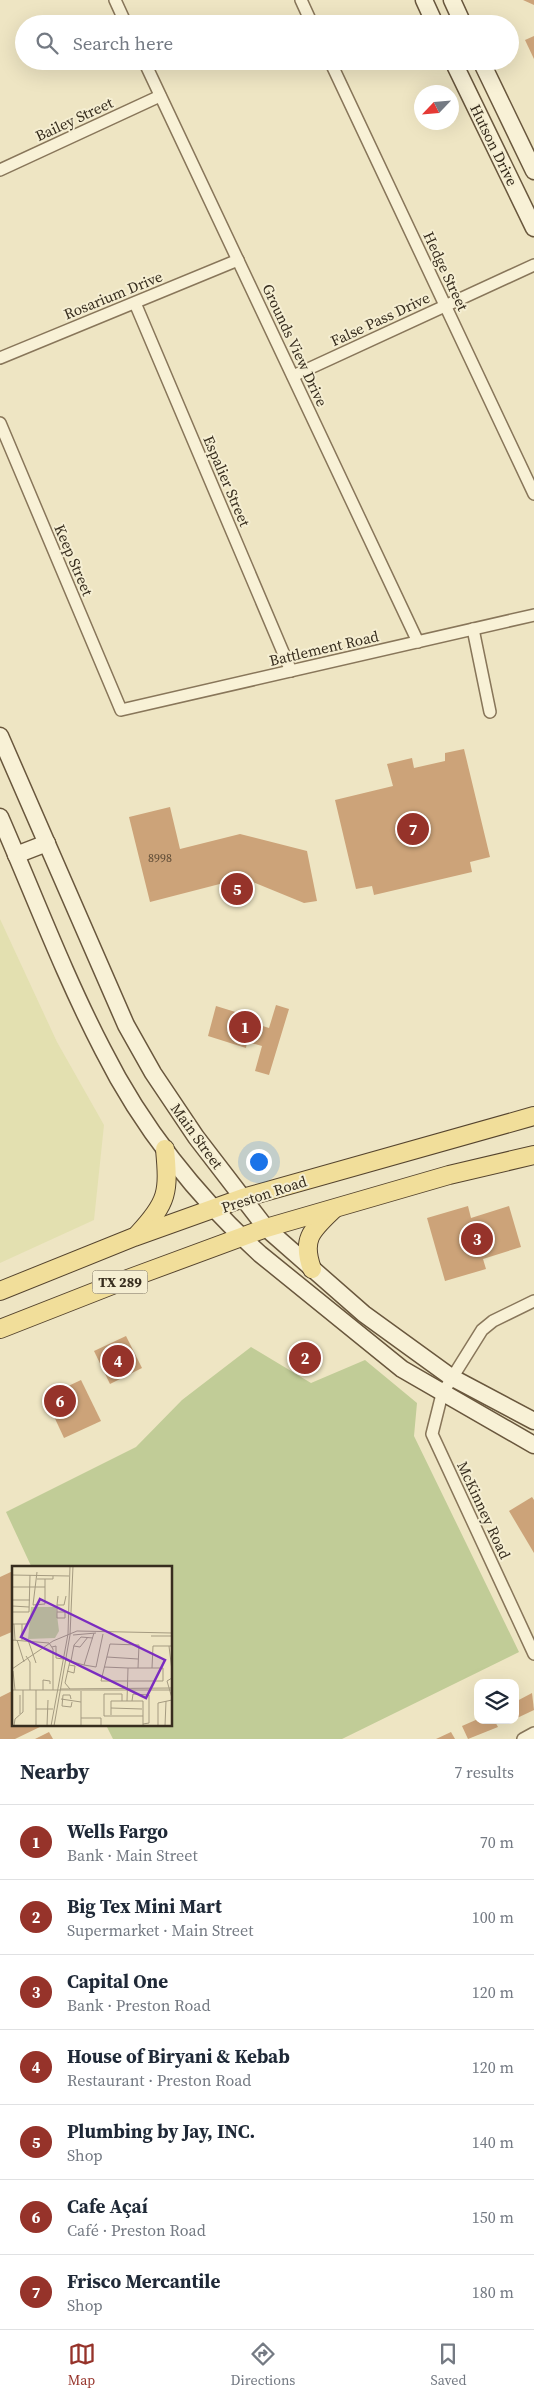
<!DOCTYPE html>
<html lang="en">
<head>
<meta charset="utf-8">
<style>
	body { margin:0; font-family:"Source Serif 4",serif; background:#f2f2f3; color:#1f2937 }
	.controls { position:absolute; right:15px; bottom:15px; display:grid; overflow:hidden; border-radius:10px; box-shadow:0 5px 20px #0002 }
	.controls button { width:45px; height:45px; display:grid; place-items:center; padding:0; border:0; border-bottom:1px solid #e0e1e3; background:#fff; color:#1f2937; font:25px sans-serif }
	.compass { position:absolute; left:414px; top:85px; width:45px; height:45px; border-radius:50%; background:#fff; box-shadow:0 5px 20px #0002; rotate:244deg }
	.you { position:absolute; left:258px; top:1161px; width:18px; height:18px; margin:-12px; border:4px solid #fff; border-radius:50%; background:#1a73e8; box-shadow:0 0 0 8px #1a73e833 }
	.badge { display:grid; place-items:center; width:32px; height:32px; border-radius:50%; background:#96332a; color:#fff; font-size:16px; font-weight:700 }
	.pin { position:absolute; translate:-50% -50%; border:2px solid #fff; box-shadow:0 1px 5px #0006 }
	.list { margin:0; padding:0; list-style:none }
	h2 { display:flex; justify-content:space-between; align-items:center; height:65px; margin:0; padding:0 20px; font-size:21px }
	h2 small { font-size:16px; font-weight:400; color:#747a83 }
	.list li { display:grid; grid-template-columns:32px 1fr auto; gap:15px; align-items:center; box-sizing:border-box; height:75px; padding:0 20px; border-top:1px solid #e0e1e3 }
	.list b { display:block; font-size:19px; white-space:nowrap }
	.list p { margin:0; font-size:16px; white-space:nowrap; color:#747a83 }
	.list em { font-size:16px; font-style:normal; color:#747a83 }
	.icon { flex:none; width:28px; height:28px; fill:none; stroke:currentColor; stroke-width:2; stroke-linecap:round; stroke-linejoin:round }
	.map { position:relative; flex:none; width:534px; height:1739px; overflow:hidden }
	.search { position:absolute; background:#fff; box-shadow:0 5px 20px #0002; left:15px; right:15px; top:15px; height:55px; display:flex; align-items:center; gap:12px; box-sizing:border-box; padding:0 18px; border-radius:28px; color:#747a83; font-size:19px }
	.sheet { height:590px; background:#fff }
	nav { display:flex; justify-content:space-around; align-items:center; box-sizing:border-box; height:70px; border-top:1px solid #e0e1e3; background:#fff; font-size:14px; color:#747a83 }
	nav a { display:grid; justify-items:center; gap:2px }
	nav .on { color:#96332a }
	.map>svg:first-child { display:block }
	.farmland { fill:#e3e0b0 }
	.green { fill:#c1cc97 }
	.building { fill:#cca379 }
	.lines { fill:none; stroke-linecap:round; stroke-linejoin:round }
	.street-casing { stroke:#88765a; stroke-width:14 }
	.secondary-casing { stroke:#69573d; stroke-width:19 }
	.primary-casing { stroke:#55442e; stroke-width:20 }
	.street { stroke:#f8f1d6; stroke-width:11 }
	.secondary { stroke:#f8f1d6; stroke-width:16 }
	.primary { stroke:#f1de9a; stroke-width:18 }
	.labels { text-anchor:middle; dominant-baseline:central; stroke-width:4; stroke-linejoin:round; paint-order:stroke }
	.number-label { font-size:12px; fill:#5c4a35 }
	.shield { fill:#f5eed2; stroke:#706754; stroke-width:1 }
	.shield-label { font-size:14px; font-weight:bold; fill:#372d1e }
	.street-label { font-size:15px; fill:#372d1e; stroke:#f5eed2 }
	.inset-road { fill:none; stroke:#a59b81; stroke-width:1 }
	.view { fill:#7b2cbf; fill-opacity:0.15; stroke:#7b2cbf; stroke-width:2.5 }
	.inset-edge { fill:none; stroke:#372d1e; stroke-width:2.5 }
</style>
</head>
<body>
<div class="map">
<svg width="534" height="1739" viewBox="0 0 534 1739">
	<rect width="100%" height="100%" fill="#eee5c3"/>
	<polygon class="farmland" points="0,919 57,1042 104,1125 94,1220 0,1263"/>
	<polygon class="green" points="251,1347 311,1383 365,1360 417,1403 414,1436 519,1652 342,1739 113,1739 106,1725 171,1725 171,1568 32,1568 6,1512 136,1447 182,1400"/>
	<g class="building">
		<polygon points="523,0 534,0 534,5"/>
		<polygon points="534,36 534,59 525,40"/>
		<polygon points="464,749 490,857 470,862 472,872 374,895 372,886 356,889 335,800 393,786 387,764 412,758 414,768 445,761 445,753"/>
		<polygon points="170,807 180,849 240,834 307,851 317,901 304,903 243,878 150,902 129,817"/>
		<polygon points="276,1005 289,1009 269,1075 255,1071 262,1046 247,1042 246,1048 208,1036 216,1006 255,1018 253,1023 269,1028"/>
		<polygon points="468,1206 471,1218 509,1206 521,1247 483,1259 486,1269 445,1281 427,1218"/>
		<polygon points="126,1336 142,1368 110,1384 94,1351"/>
		<polygon points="81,1380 101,1421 64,1438 45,1397"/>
		<polygon points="532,1497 534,1500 534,1553 509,1511"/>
		<polygon points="13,1571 14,1631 0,1637 0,1577"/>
		<polygon points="14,1690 14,1725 44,1725 15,1739 0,1739 0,1697"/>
		<polygon points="532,1693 534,1710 515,1719 515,1702"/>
		<polygon points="478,1719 494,1720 498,1727 468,1739 462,1726"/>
		<polygon points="49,1732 53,1739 35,1739"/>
		<polygon points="451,1732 455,1739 436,1739"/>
	</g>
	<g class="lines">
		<g class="street-casing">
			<g id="street">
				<polyline points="115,0 126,24"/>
				<polyline points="301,0 312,24"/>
				<polyline points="144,61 418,642"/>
				<polyline points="330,61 534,494"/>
				<polyline points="0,170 160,96"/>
				<polyline points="135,303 291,671"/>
				<polyline points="0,358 238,260"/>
				<polyline points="293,376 534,265"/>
				<polyline points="0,423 121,710 534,615"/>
				<polyline points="473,629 490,712"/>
				<polyline points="534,1301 493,1321 482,1330 442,1394 432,1434 534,1654"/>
				<polyline points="523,1739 534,1733"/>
			</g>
		</g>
		<g class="secondary-casing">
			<g id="secondary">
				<polyline points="424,0 435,24"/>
				<polyline points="452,0 463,24"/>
				<polyline points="453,61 534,228"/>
				<polyline points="481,61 534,171"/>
				<polyline points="0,736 126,1025 153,1073 196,1137 266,1228 364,1314 451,1377 534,1421"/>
				<path d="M0,817C34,895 64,975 103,1050C141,1126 197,1197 260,1254L402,1369L534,1445"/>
				<polyline points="16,855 47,843"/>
			</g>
		</g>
		<g class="primary-casing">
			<g id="primary">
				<path d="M138,1234C168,1202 169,1192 165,1149"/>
				<path d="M312,1269C301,1239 312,1230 333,1210"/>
				<polyline points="0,1291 134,1237 243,1198 534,1116"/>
				<polyline points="0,1329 125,1280 266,1228 449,1175 534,1155"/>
			</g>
		</g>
		<use href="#street" class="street"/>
		<use href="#secondary" class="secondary"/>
		<use href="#primary" class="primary"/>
	</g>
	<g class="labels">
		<g class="number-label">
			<text x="160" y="858">8998</text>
		</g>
		<rect class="shield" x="92.5" y="1270.5" width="55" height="23" rx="4"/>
		<g class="shield-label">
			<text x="120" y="1282">TX 289</text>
		</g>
		<g class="street-label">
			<text transform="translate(74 119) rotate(-25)">Bailey Street</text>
			<text transform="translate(494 145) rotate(64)">Hutson Drive</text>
			<text transform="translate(446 271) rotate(65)">Hedge Street</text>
			<text transform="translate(113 295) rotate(-22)">Rosarium Drive</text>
			<text transform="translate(380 319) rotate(-25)">False Pass Drive</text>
			<text transform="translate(295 345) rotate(65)">Grounds View Drive</text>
			<text transform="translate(227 481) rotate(67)">Espalier Street</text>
			<text transform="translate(74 560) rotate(67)">Keep Street</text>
			<text transform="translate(324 648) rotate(-13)">Battlement Road</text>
			<text transform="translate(197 1136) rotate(54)">Main Street</text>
			<text transform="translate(264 1194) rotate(-18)">Preston Road</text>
			<text transform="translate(484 1510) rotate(65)">McKinney Road</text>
		</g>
	</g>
	<g transform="translate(12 1566)">
		<rect width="160" height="160" fill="#eee5c3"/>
		<path d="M19,41H44L47,65L43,72L16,73Z" fill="#c1cc97"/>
		<path class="inset-road" d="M25,6L21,39L33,38V13M0,9L57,10M25,13H41V10M0,21H33M46,30L45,39H52L54,30M0,34H18M0,40L17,41M0,46H17L18,9M45,46H53V52H45V39M0,58H16M2,58L3,74M10,58V74M61,69L84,67M139,70H160M0,74L37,77L41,83V124M5,74L12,96M16,74L24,97M62,80L68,81L76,71M157,80L160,105M40,81L44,80V92L51,93M14,90L18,96V124M95,91L126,93M54,94L72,99L82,67M58,95L53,117L58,123M59,95L62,79L69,71L81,72M72,99L84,101L91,68M92,101L116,102H151V115H89L98,78L127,79L126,102M140,102L141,80H160M0,103L41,75L65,65L160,67M1,105L3,124M55,105L62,107L63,100L57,99M160,112L155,115L160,132M48,123L160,122M0,124H160M31,124V114L38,115V118M69,125V160M8,129V148M49,133L69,136M59,133L58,129H51L50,140L59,141L60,136M110,135V128H92V150H131M115,135L116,102M120,135L121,128L137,129V157L131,158M99,142L130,143M24,143H41M99,149V135H131V160M69,152H89V160M2,160L3,153L11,146V124M24,160V124M35,160L36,134M39,160L56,68L58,0M42,160L58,69L61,0M146,160V137L160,134M153,160L154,135"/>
		<path class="view" d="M28,33L153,94L134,132L9,71Z"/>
		<rect width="160" height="160" class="inset-edge"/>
	</g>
</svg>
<div class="controls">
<button><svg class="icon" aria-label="layers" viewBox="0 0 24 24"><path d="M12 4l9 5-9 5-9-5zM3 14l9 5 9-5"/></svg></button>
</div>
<svg class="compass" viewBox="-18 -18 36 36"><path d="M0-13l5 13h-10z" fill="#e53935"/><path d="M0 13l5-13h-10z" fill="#747a83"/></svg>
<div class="you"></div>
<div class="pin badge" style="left:245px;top:1027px">1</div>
<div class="pin badge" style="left:305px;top:1358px">2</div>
<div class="pin badge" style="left:477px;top:1239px">3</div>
<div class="pin badge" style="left:118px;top:1361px">4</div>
<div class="pin badge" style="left:237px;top:889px">5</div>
<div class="pin badge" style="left:60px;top:1401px">6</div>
<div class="pin badge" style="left:413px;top:829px">7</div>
<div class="search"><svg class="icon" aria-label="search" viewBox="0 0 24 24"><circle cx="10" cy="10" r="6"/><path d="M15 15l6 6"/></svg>Search here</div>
</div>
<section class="sheet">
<h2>Nearby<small>7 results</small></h2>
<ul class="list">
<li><span class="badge">1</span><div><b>Wells Fargo</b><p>Bank · Main Street</p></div><em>70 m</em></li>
<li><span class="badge">2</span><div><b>Big Tex Mini Mart</b><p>Supermarket · Main Street</p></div><em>100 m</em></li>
<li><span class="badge">3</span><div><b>Capital One</b><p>Bank · Preston Road</p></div><em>120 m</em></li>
<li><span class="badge">4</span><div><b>House of Biryani &amp; Kebab</b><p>Restaurant · Preston Road</p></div><em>120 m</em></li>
<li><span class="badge">5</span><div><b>Plumbing by Jay, INC.</b><p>Shop</p></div><em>140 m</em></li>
<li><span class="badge">6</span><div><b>Cafe Açaí</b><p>Café · Preston Road</p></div><em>150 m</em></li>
<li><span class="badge">7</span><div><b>Frisco Mercantile</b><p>Shop</p></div><em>180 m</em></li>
</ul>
</section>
<nav>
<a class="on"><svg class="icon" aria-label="map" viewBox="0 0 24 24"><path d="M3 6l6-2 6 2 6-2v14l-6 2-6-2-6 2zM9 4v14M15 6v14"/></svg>Map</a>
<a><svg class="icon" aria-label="directions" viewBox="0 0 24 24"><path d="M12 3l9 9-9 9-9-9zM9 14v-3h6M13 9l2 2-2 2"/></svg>Directions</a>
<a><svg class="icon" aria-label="saved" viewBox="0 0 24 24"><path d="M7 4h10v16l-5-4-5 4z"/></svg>Saved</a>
</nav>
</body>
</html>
